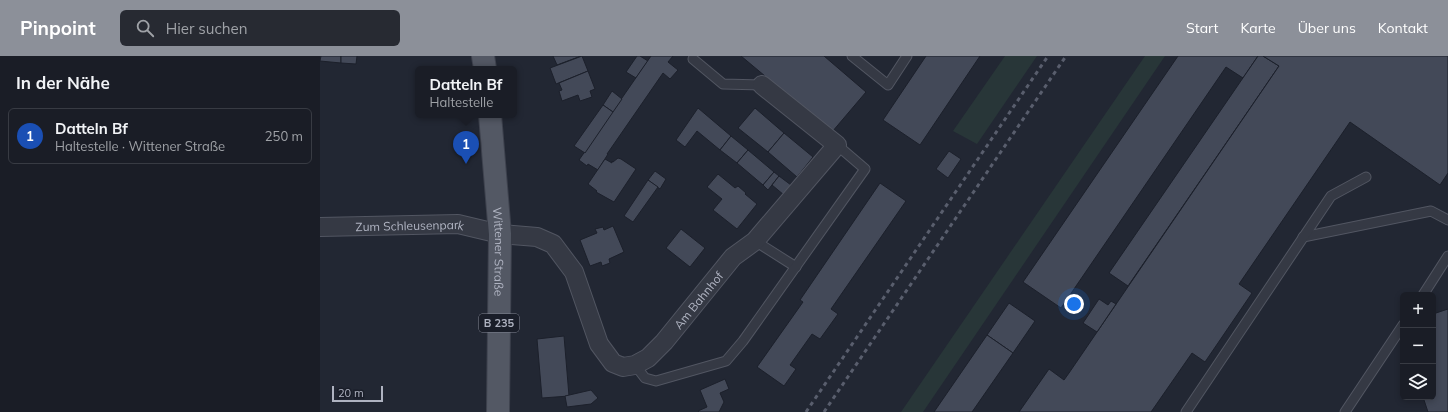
<!DOCTYPE html>
<html lang="de">
<head>
<meta charset="utf-8">
<style>
	body { margin:0; font-family:Mulish,sans-serif; background:#272a32; color:#f1f3f6 }
	.controls { position:absolute; right:12px; bottom:12px; display:grid; overflow:hidden; border-radius:6px; box-shadow:0 2px 6px #0003 }
	.controls button { width:36px; height:36px; display:grid; place-items:center; padding:0; border:0; border-bottom:1px solid #383b43; background:#1a1d26; color:#f1f3f6; font:20px sans-serif }
	.scale { position:absolute; left:12px; bottom:10px; width:51px; box-sizing:border-box; padding-left:4px; border:2px solid #afb3c1; border-top:0; font-size:11px; line-height:14px; white-space:nowrap; color:#afb3c1; -webkit-text-stroke:3px #1a1e29; paint-order:stroke }
	.you { position:absolute; left:754px; top:248px; width:14px; height:14px; margin:-10px; border:3px solid #fff; border-radius:50%; background:#1a73e8; box-shadow:0 0 0 6px #1a73e833 }
	.badge { display:grid; place-items:center; width:26px; height:26px; border-radius:50%; background:#8c9099; color:#fff; font-size:13px; font-weight:700 }
	.pin { position:absolute; translate:-50% -33px; filter:drop-shadow(0 1px 2px #0008) }
	.pin::after { content:''; position:absolute; top:21px; width:14px; height:12px; background:inherit; clip-path:polygon(0 0,100% 0,50% 100%) }
	.popup { position:absolute; left:95px; top:10px; width:102px; height:52px; box-sizing:border-box; display:grid; place-content:center; border-radius:6px; background:#1a1d26; filter:drop-shadow(0 1px 3px #0005); font-size:13px; white-space:nowrap; color:#9fa2a7 }
	.popup b { font-size:15px; color:#f1f3f6 }
	.popup::after { content:''; position:absolute; left:50%; top:100%; margin-left:-8px; border:8px solid transparent; border-top-color:#1a1d26 }
	.list { margin:0; padding:0; list-style:none }
	h2 { display:flex; justify-content:space-between; align-items:center; height:52px; margin:0; padding:0 16px; font-size:17px }
	h2 small { font-size:13px; font-weight:400; color:#9fa2a7 }
	.list li { display:grid; grid-template-columns:26px 1fr auto; gap:12px; align-items:center; box-sizing:border-box; height:56px; margin:0 8px 8px; padding:0 8px; border:1px solid #383b43; border-radius:6px }
	.list b { display:block; font-size:15px; white-space:nowrap }
	.list p { margin:0; font-size:13px; white-space:nowrap; color:#9fa2a7 }
	.list em { font-size:13px; font-style:normal; color:#9fa2a7 }
	.icon { flex:none; width:22px; height:22px; fill:none; stroke:currentColor; stroke-width:2; stroke-linecap:round; stroke-linejoin:round }
	.map { position:relative; flex:none; width:1128px; height:356px; overflow:hidden }
	header { display:flex; align-items:center; gap:24px; box-sizing:border-box; height:56px; padding:0 20px; background:#8c9099; color:#fff }
	header strong { font-size:19px }
	nav { display:flex; gap:22px; margin-inline-start:auto; font-size:14px }
	.search { width:280px; height:36px; background:#272a32; display:flex; align-items:center; gap:10px; box-sizing:border-box; padding:0 14px; border-radius:6px; color:#9fa2a7; font-size:15px }
	main { display:flex }
	aside { flex:1; background:#1a1d26 }
	.map>svg:first-child { display:block }
	.green { fill:#283638 }
	.building { fill:#434958; stroke:#1c202b }
	.lines { fill:none; stroke-linecap:round; stroke-linejoin:round }
	.service-casing { stroke:#525662; stroke-width:11 }
	.minor-casing { stroke:#525662; stroke-width:20 }
	.primary-casing { stroke:#3e424e; stroke-width:24 }
	.service { stroke:#353944; stroke-width:9 }
	.minor { stroke:#353944; stroke-width:18 }
	.primary { stroke:#535864; stroke-width:22 }
	.rail { stroke:#595e6d; stroke-width:3; stroke-dasharray:4 4; stroke-linecap:butt }
	.labels { text-anchor:middle; dominant-baseline:central; stroke-width:3; stroke-linejoin:round; paint-order:stroke }
	.shield { fill:#1a1e29; stroke:#828693; stroke-width:1 }
	.shield-label { font-size:11px; font-weight:bold; fill:#afb3c1 }
	.street-label { font-size:12px; fill:#afb3c1; stroke:#1a1e29 }
</style>
</head>
<body>
<header>
<strong>Pinpoint</strong>
<div class="search"><svg class="icon" aria-label="search" viewBox="0 0 24 24"><circle cx="10" cy="10" r="6"/><path d="M15 15l6 6"/></svg>Hier suchen</div>
<nav><a>Start</a><a>Karte</a><a>Über uns</a><a>Kontakt</a></nav>
</header>
<main>
<aside>
<h2>In der Nähe<small></small></h2>
<ul class="list">
<li><span class="badge" style="background:#1a4fb4">1</span><div><b>Datteln Bf</b><p>Haltestelle · Wittener Straße</p></div><em>250 m</em></li>
</ul>
</aside>
<div class="map">
<svg width="1128" height="356" viewBox="0 0 1128 356">
	<rect width="100%" height="100%" fill="#222733"/>
	<g class="green">
		<polygon points="685,0 717,0 657,88 633,75"/>
		<polygon points="825,0 845,0 603,356 581,356"/>
	</g>
	<g class="building">
		<polygon points="1,0 21,0 21,7 0,5"/>
		<polygon points="21,0 37,0 36,8 21,7"/>
		<polygon points="233,0 261,0 237,9"/>
		<polygon points="262,0 268,15 236,28 230,12"/>
		<polygon points="317,0 320,0 328,5 316,22 306,16"/>
		<polygon points="331,0 353,0 348,6 358,14 350,23 343,17 287,98 288,98 278,114 268,108 267,110 259,104"/>
		<polygon points="421,0 504,0 546,36 512,76"/>
		<polygon points="606,0 660,0 600,89 563,64"/>
		<polygon points="858,0 938,0 923,22 906,11 741,252 703,226"/>
		<polygon points="938,0 943,0 959,10 808,230 789,217"/>
		<polygon points="943,0 1128,0 1128,117 1120,129 1030,66 919,228 932,237 885,306 872,297 831,356 699,356 729,313 744,324 749,317 959,10"/>
		<polygon points="268,15 275,33 270,35 272,41 260,45 258,39 242,45 239,35 242,34 239,27"/>
		<polygon points="292,35 302,43 293,56 283,49"/>
		<polygon points="283,49 293,56 265,97 254,90"/>
		<polygon points="378,52 411,80 400,94 377,75 365,91 356,84"/>
		<polygon points="435,52 464,77 448,96 418,72"/>
		<polygon points="464,77 493,101 477,121 448,96"/>
		<polygon points="411,80 428,94 417,107 400,94"/>
		<polygon points="428,94 454,116 443,129 417,107"/>
		<polygon points="629,95 641,103 628,122 616,113"/>
		<polygon points="298,102 301,103 316,113 294,146 276,136 277,135 268,128 285,103 292,107 292,105 293,106"/>
		<polygon points="335,115 346,123 340,133 328,124"/>
		<polygon points="454,116 459,120 448,134 443,129"/>
		<polygon points="398,118 415,132 418,130 426,137 425,138 437,148 417,173 393,154 402,143 387,131"/>
		<polygon points="459,120 471,129 464,139 452,129"/>
		<polygon points="328,124 338,131 313,166 304,160"/>
		<polygon points="560,127 586,145 511,253 518,258 500,283 492,278 470,309 476,313 464,330 437,311 483,246 480,244"/>
		<polygon points="293,170 304,196 289,203 290,207 282,210 281,206 270,210 260,184 277,177 275,173 283,171 284,174"/>
		<polygon points="361,173 385,192 370,211 346,192"/>
		<polygon points="779,243 788,249 791,245 796,248 777,276 763,267"/>
		<polygon points="689,247 715,265 693,297 667,279"/>
		<polygon points="1128,253 1128,356 1108,356 1103,341 1113,341 1113,258"/>
		<polygon points="667,279 693,297 652,356 614,356"/>
		<polygon points="244,280 249,340 222,342 217,283"/>
		<polygon points="405,323 409,333 400,337 404,346 399,356 379,356 378,355 387,351 380,334"/>
		<polygon points="271,334 278,342 271,348 247,351 245,340"/>
	</g>
	<g class="lines">
		<g class="service-casing">
			<g id="service">
				<polyline points="532,0 568,29 587,0"/>
				<polyline points="373,3 403,28 442,29"/>
				<polyline points="983,181 1111,155 1128,164"/>
				<polyline points="435,185 476,211"/>
				<polyline points="1103,239 1128,200"/>
				<polyline points="315,309 325,322 336,325 406,305 423,285 545,113 517,89"/>
				<polyline points="866,356 1011,140 1046,121"/>
				<polyline points="1025,356 1083,269"/>
			</g>
		</g>
		<g class="minor-casing">
			<g id="minor">
				<path id="s1" d="M0,171L138,168L180,178L217,181L233,188L254,216L279,288L293,307L303,311L315,309L328,302L344,286L413,201L435,185L517,89L442,29"/>
			</g>
		</g>
		<g class="primary-casing">
			<g id="primary">
				<polyline points="163,0 165,13"/>
				<path id="s2" d="M170,59L180,178L178,356"/>
			</g>
		</g>
		<use href="#service" class="service"/>
		<use href="#minor" class="minor"/>
		<use href="#primary" class="primary"/>
		<g class="rail">
			<polyline points="486,356 728,0"/>
			<polyline points="504,356 746,0"/>
		</g>
	</g>
	<g class="labels">
		<rect class="shield" x="159" y="258" width="40" height="18" rx="3"/>
		<g class="shield-label">
			<text x="179" y="267">B 235</text>
		</g>
		<g class="street-label">
			<text stroke="none"><textPath href="#s1" startOffset="90">Zum Schleusenpark</textPath></text>
			<text stroke="none"><textPath href="#s2" startOffset="137">Wittener Straße</textPath></text>
			<text stroke="none"><textPath href="#s1" startOffset="485">Am Bahnhof</textPath></text>
		</g>
	</g>
</svg>
<div class="controls">
<button>+</button>
<button>−</button>
<button><svg class="icon" aria-label="layers" viewBox="0 0 24 24"><path d="M12 4l9 5-9 5-9-5zM3 14l9 5 9-5"/></svg></button>
</div>
<div class="scale">20 m</div>
<div class="you"></div>
<div class="pin badge" style="left:146px;top:108px;background:#1a4fb4">1</div>
<div class="popup"><b>Datteln Bf</b>Haltestelle</div>
</div>
</main>
</body>
</html>
